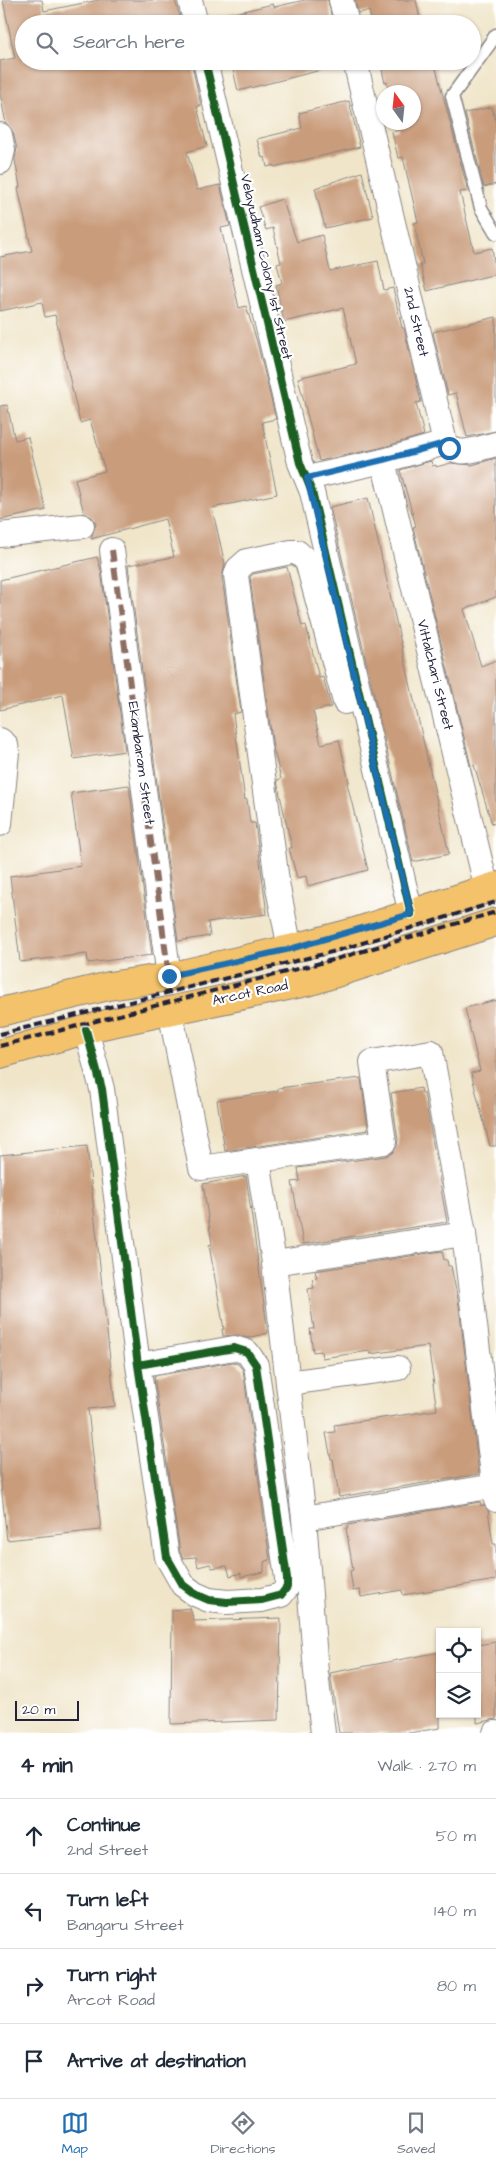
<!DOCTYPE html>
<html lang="en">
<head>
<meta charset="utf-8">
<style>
	body { margin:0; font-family:"Architects Daughter",sans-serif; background:#f2f2f3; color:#1f2937 }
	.controls { position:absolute; right:15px; bottom:15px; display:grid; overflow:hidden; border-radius:0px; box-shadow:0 1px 4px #0004 }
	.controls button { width:45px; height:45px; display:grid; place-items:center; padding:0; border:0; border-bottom:1px solid #e0e1e3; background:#fff; color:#1f2937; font:25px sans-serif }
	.compass { position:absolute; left:376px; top:85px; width:45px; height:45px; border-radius:50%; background:#fff; box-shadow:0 1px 4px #0004; rotate:345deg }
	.scale { position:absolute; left:15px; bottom:12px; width:64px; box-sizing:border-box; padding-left:5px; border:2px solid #22223b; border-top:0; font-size:14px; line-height:18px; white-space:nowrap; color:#22223b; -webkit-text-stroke:4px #fff; paint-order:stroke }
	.stop { position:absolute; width:15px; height:15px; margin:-11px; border:4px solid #1f6fb2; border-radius:50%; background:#fff }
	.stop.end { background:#1f6fb2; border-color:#fff; box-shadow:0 1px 5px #0008 }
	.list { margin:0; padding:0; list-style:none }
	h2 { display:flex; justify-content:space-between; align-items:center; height:65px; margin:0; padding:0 20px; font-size:21px }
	h2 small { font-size:16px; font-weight:400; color:#747a83 }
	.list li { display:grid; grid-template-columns:32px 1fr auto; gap:15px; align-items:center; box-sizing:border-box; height:75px; padding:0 20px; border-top:1px solid #e0e1e3 }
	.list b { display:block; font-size:19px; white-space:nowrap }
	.list p { margin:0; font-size:16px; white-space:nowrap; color:#747a83 }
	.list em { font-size:16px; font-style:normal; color:#747a83 }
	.icon { flex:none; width:28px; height:28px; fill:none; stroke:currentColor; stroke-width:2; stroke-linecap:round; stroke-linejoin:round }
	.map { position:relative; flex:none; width:496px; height:1733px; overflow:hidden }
	.search { position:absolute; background:#fff; box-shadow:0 1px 4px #0004; left:15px; right:15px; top:15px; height:55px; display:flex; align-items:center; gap:12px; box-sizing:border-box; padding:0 18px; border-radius:28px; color:#747a83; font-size:19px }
	.sheet { height:365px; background:#fff }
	nav { display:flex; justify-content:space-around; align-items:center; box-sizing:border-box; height:70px; border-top:1px solid #e0e1e3; background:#fff; font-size:14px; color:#747a83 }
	nav a { display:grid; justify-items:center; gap:2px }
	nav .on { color:#1f6fb2 }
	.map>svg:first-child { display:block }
	.building { fill:#c99c7b }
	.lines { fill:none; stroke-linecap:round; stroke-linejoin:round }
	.service-casing { stroke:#898482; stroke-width:15 }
	.minor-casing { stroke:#898482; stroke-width:26 }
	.primary-casing { stroke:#898482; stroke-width:30 }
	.service { stroke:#fff; stroke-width:12 }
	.minor { stroke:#fff; stroke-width:24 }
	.primary { stroke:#f3c26a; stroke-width:28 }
	.rail { stroke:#22223b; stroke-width:4; stroke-dasharray:8 4; stroke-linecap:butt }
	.quiet { stroke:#8d6e63; stroke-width:6; stroke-dasharray:12 6; stroke-linecap:butt }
	.cycleway-casing { stroke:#fff; stroke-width:11 }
	.cycleway { stroke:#1b5e20; stroke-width:8 }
	.route { stroke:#1f6fb2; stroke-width:6 }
	.labels { text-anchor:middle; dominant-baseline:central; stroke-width:4.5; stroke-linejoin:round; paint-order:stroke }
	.street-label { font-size:14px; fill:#22223b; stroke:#fff }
</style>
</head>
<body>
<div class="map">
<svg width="496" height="1733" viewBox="0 0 496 1733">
	<rect width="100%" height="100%" fill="#fff"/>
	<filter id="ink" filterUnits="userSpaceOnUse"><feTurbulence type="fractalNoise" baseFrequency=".02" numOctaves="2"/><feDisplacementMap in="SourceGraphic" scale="10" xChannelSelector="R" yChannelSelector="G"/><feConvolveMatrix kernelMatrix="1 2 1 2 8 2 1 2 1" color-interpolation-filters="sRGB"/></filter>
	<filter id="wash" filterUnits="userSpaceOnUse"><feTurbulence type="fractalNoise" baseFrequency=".0096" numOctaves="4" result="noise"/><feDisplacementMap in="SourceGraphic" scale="20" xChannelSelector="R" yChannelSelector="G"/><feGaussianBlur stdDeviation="1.12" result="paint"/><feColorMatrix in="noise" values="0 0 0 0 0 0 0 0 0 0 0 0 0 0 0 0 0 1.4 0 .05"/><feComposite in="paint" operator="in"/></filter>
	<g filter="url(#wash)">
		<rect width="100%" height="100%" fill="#f0e5c9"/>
		<g id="blocks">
			<g class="building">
				<polygon points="3,0 42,0 44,11 99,0 175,0 181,21 172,24 24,24 24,61 191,61 201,105 197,107 207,146 187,152 197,190 220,185 230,226 221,228 239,308 246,306 257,342 276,419 262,422 277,494 212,508 225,564 222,577 241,712 233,714 245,800 247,799 250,823 255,823 267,914 208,922 210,936 178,941 128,565 174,557 165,519 91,539 96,524 93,518 84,513 75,479 105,471 90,420 80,423 55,315 45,317 42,302 0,311 0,257 32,251 18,188 20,187 15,160 17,148 13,132 6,123 0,94 0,61 15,58"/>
				<polygon points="305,0 328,0 332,19 313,24 220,24 219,17 273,4 274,7"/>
				<polygon points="355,0 416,0 421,24 372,24 369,11 358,13"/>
				<polygon points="231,61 328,61 329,68 238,91"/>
				<polygon points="380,61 434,61 468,191 460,192 474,252 492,248 496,274 427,291 420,264 423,264 414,223 418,222 403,157 398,158 392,132 399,130 397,122 414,122 414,92 390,92 387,82 385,83"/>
				<polygon points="349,101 360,147 274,167 274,165 267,167 265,157 262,158 257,139 302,128 299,113"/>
				<polygon points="492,107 496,124 496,184 484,187 465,113"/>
				<polygon points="362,172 373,217 325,228 315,188"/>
				<polygon points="282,199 297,242 322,235 330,271 378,261 384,290 393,288 402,328 404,328 421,402 416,403 424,435 380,448 319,461 298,378 356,364 343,308 284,322 276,285 282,283 277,264 281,263 273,228 266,230 258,207"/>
				<polygon points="496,317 496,431 467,437 456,393 448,395 433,332"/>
				<polygon points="7,405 15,440 28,437 46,510 0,520 0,406"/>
				<polygon points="496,458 496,597 464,609 481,666 496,660 496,823 492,824 474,765 471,766 413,527 416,526 400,470 431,461 432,466 436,465 436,467 451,463 472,465"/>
				<polygon points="368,498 449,854 413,862 330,507"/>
				<polygon points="97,557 101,570 125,751 74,759 63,695 0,710 0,580"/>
				<polygon points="287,567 302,626 306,625 319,678 323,677 331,707 313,711 321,744 339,740 349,782 347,783 368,870 308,886 306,876 297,878 289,848 292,848 278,786 277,780 281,779 273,747 250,577 253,574"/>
				<polygon points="129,785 152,955 88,963 87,954 20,962 10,876 81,866 71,793"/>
				<polygon points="496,1000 496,1146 490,1146 471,1073 480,1071 465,1008"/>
				<polygon points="361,1078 368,1130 225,1151 217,1100 278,1091 278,1088"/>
				<polygon points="421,1088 422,1093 424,1093 447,1222 303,1244 292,1182 300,1181 298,1168 386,1156 392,1153 397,1147 398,1140 391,1093"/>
				<polygon points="87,1146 115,1406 88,1409 101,1530 7,1540 0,1474 0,1155"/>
				<polygon points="246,1176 268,1333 247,1338 238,1335 223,1336 222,1329 224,1329 209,1245 212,1244 203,1184"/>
				<polygon points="442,1251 444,1260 447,1260 448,1266 451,1266 459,1305 479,1474 339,1497 333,1459 331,1459 326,1433 335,1432 334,1425 437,1410 433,1384 434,1384 428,1346 370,1354 370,1351 322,1358 321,1351 313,1352 310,1329 314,1329 308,1289 314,1288 312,1279 317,1278 315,1271"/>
				<polygon points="233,1362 238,1364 243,1370 270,1560 264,1562 264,1572 241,1577 241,1573 230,1576 227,1566 212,1568 210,1564 198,1567 196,1557 183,1558 180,1552 154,1376"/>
				<polygon points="480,1502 481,1506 484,1505 488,1510 493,1544 496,1544 496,1580 403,1595 402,1590 361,1597 360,1590 353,1591 350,1571 353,1570 346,1528 348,1528 348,1525"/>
				<polygon points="190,1608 194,1621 281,1618 279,1720 171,1724 172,1610"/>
				<polygon points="496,1642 496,1719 477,1723 477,1645"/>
				<polygon points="440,1652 440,1728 409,1733 339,1733 330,1673"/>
			</g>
		</g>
	</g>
	<g filter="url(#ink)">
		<use href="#blocks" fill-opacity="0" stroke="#898482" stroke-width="1"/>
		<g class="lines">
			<g class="service-casing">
				<polyline id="service" points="496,35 452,96 481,208 496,233"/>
			</g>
			<g class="minor-casing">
				<g id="minor">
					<polyline points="190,0 196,24"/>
					<polyline points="341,0 347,24"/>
					<polyline points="205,61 300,463 312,492 323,539 411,914"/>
					<polyline points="0,135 3,150 0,162"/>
					<path d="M445,443C458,459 479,448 496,444"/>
					<polyline points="383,461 487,889"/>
					<polyline points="307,478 383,461 445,443 355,61"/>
					<polyline points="0,535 82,526"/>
					<polyline points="112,550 169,977"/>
					<polyline points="0,740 6,745 7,752 0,824"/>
					<polyline points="290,949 278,888 236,575 238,569 247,561 291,552 297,552 307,561 345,702"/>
					<polyline points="170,1010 201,1168 258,1160 274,1263 288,1383"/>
					<polyline points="86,1030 102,1089 138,1365 167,1557 183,1585 195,1594 209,1600 227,1602 262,1600 281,1595 287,1587 287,1578 256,1365 247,1352 234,1348 138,1365"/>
					<polyline points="258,1160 384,1142 372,1062 431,1052 464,1234"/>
					<polyline points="274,1263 464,1234 496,1500"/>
					<polyline points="304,1518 494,1486"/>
					<polyline points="323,1733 316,1672 304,1518 288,1383 398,1368"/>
					<polyline points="495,1733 496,1733"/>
				</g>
			</g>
			<g class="primary-casing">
				<g id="primary">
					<polyline points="0,1012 109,986 169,977 290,949 355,932 496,886"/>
					<polyline points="0,1054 102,1025 311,981 496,922"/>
				</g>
			</g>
			<use href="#service" class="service"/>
			<use href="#minor" class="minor"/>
			<use href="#primary" class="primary"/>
			<g class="rail">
				<polyline points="0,1034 336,951 496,902"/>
				<polyline points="0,1046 336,959 496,912"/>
			</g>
			<polyline class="quiet" points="112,550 169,977"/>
			<g class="cycleway-casing">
				<g id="cycleway">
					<polyline points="205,61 300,463 312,492 323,539 411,914"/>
					<polyline points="86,1030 102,1089 138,1365 167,1557 183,1585 195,1594 209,1600 227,1602 262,1600 281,1595 287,1587 287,1578 256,1365 247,1352 234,1348 138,1365"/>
				</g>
			</g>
			<use href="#cycleway" class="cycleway"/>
		</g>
	</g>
	<g class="lines" filter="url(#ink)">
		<polyline class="route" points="169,976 290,949 411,914 307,478 383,460 445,443 449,448"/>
	</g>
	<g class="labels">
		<g class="street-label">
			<text transform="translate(266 267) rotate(77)">Velayudham Colony 1st Street</text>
			<text transform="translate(416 322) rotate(77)">2nd Street</text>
			<text transform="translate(435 675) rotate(76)">Vittalchari Street</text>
			<text transform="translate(141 763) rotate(82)">Ekambaram Street</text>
			<text transform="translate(250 993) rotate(-12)">Arcot Road</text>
		</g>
	</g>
</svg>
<div class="controls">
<button><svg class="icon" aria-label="locate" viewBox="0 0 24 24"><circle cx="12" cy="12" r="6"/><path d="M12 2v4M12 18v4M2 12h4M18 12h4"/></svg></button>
<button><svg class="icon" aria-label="layers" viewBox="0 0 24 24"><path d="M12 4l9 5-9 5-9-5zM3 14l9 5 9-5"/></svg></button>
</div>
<svg class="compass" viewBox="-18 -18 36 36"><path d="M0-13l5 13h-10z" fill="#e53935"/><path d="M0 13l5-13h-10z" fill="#747a83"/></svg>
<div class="scale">20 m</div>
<div class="stop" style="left:449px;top:448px"></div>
<div class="stop end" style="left:169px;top:976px"></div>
<div class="search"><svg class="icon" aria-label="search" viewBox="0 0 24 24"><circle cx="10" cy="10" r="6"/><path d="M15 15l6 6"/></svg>Search here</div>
</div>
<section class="sheet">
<h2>4 min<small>Walk · 270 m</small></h2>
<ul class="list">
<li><svg class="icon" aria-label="ahead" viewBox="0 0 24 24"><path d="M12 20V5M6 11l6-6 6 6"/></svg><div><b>Continue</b><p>2nd Street</p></div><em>50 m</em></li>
<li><svg class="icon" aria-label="left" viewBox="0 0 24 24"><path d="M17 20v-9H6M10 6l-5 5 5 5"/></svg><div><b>Turn left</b><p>Bangaru Street</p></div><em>140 m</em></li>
<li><svg class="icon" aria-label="right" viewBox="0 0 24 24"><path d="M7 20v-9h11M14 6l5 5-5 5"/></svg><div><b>Turn right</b><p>Arcot Road</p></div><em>80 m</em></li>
<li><svg class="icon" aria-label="arrive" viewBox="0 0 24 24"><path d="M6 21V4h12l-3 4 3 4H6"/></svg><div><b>Arrive at destination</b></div></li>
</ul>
</section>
<nav>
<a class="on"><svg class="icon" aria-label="map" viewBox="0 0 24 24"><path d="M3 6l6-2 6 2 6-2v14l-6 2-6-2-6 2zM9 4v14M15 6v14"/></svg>Map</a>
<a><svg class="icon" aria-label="directions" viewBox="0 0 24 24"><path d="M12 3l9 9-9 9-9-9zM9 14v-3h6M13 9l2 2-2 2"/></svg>Directions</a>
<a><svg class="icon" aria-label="saved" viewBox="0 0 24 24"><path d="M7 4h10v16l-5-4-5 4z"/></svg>Saved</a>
</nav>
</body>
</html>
